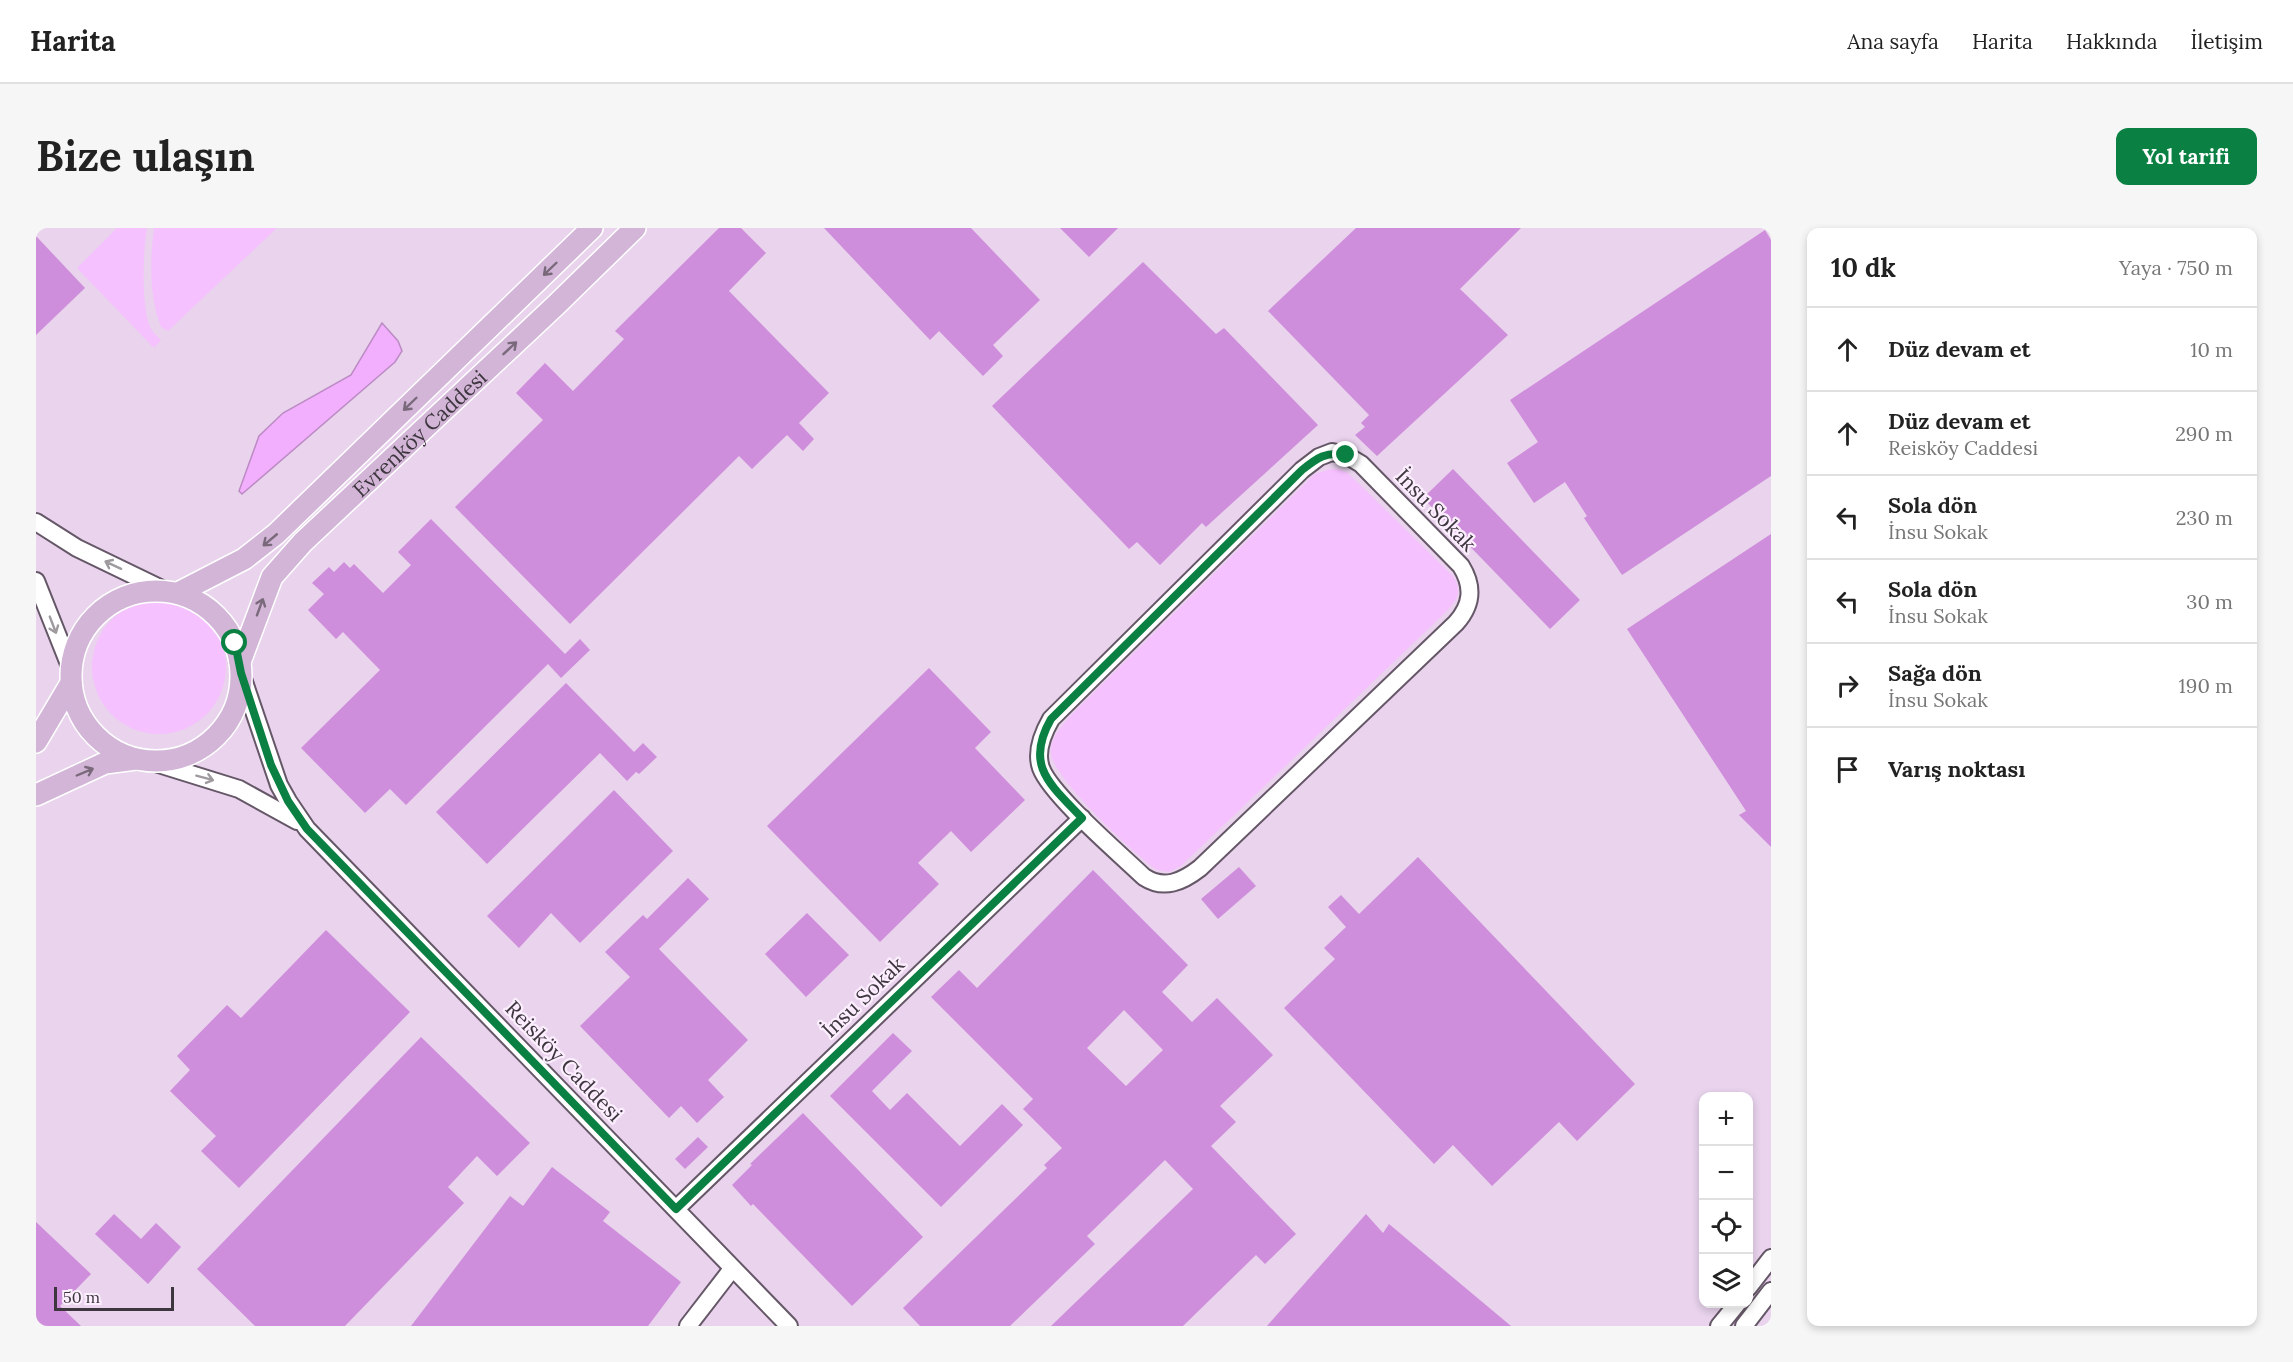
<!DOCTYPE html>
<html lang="tr">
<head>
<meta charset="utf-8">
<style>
	body { margin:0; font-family:Lora,serif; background:#f6f6f6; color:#222 }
	.controls { position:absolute; right:18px; bottom:18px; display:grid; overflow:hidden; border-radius:12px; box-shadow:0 3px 9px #0003 }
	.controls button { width:54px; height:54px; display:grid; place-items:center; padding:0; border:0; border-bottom:2px solid #e0e0e0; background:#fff; color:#222; font:30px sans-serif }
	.scale { position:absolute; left:18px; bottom:15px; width:120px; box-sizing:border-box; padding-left:6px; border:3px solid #3d363e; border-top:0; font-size:16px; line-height:21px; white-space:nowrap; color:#3d363e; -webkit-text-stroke:4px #fceefe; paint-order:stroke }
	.stop { position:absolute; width:18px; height:18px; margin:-14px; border:4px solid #0b8043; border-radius:50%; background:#fff }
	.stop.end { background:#0b8043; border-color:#fff; box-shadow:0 2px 6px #0008 }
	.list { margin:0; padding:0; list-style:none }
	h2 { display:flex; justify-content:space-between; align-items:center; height:78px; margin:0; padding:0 24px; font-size:26px }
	h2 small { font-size:20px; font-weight:400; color:#767676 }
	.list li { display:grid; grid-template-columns:39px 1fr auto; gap:18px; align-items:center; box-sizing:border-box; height:84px; padding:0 24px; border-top:2px solid #e0e0e0 }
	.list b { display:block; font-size:22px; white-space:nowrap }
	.list p { margin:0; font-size:20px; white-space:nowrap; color:#767676 }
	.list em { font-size:20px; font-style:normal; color:#767676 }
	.icon { flex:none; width:33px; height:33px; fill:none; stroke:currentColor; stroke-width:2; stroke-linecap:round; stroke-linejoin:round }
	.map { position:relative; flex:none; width:1735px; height:1098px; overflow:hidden; border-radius:12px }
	header { display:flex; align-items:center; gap:36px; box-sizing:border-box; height:84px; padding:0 30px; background:#fff; border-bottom:2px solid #e0e0e0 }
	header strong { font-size:28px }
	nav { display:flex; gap:33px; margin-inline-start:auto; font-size:21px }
	.intro { display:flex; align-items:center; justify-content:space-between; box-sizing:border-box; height:144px; padding:0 36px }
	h1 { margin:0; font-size:42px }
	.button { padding:15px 27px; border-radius:12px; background:#0b8043; color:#fff; font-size:21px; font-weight:700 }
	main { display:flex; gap:36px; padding:0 36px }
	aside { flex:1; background:#fff; border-radius:12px; box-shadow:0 3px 9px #0003 }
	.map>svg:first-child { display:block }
	.built { fill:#e9d3ed; fill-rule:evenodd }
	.green { fill:#f5c1fe }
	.water { fill:#f2affe; stroke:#bc8bc4; stroke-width:1.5 }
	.building { fill:#cf8edb; fill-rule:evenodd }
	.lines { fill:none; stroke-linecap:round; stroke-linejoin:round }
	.minor-casing { stroke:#655767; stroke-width:20 }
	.major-casing { stroke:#fff; stroke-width:24 }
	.minor { stroke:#fff; stroke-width:16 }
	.major { stroke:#d2b5d7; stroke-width:21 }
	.oneway { stroke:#79697b }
	.oneway2 { stroke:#9e9a9e }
	.route { stroke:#0b8043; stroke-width:8 }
	.labels { text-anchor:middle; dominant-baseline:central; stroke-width:4.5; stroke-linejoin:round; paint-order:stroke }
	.street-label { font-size:21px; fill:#3d363e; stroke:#fceefe }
</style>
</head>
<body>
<header>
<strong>Harita</strong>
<nav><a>Ana sayfa</a><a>Harita</a><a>Hakkında</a><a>İletişim</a></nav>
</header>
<div class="intro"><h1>Bize ulaşın</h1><a class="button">Yol tarifi</a></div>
<main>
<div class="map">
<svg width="1735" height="1098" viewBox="0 0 1735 1098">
	<rect width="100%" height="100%" fill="#f1e0f4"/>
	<path class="built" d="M0,0H1735V1098H0ZM1668,868H1712V1076H1668Z"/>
	<g class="green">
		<path d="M81,0H111C107,23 106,66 111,89C112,98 118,106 125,112L118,120L41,40Z"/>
		<path d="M118,0H241L132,103L125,99C113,69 114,32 118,0Z"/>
		<path d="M1294,241H1303L1312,245L1417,348C1426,362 1423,370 1412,382L1145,638L1133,644L1121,642C1099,627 1018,551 1015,526C1013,512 1025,499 1033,489L1279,246Z"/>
		<circle cx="123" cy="439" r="67"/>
	</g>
	<polygon class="water" points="346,95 362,113 366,123 359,134 206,266 203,263 223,208 247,185 315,147"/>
	<g class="building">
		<polygon points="683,0 705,0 730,25 693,63 793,165 763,195 778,211 767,223 751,207 716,241 703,228 534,396 419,279 507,192 480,165 509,135 537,163 588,111 579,103"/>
		<polygon points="788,0 935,0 1004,72 957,117 967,128 947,148 903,103 894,112"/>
		<polygon points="1024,0 1082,0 1053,29"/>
		<polygon points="1320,0 1485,0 1424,61 1472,107 1341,228 1319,207 1329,199 1325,195 1333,187 1232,83"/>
		<polygon points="1729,2 1735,12 1735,248 1586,347 1548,290 1551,288 1529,254 1498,275 1471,235 1502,214 1474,172"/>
		<polygon points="0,8 49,60 0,107"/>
		<polygon points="1107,34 1180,106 1188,100 1282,197 1170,299 1166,295 1124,337 1101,314 1093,321 956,178"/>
		<polygon points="1417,241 1544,372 1514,401 1387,270"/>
		<polygon points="395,291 529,426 544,411 554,422 525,450 512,436 370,577 354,561 329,585 265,520 344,442 307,404 300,411 272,382 288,366 276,355 293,339 298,344 308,334 314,340 318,336 347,365 375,337 362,324"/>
		<polygon points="1735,306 1735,619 1703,587 1710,583 1591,401"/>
		<polygon points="893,440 955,504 939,520 989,572 935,624 915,603 882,635 903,656 844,714 731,598"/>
		<polygon points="530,455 598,524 607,515 621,529 603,546 600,544 591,553 564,525 451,636 400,584"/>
		<polygon points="578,562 637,623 544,715 515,685 483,720 451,688"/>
		<polygon points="1382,629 1599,856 1541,913 1523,894 1456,958 1417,917 1398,936 1248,780 1299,731 1288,720 1310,699 1292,679 1305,667 1323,686"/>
		<polygon points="1203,639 1220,658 1182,691 1165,671"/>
		<path d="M1057,642L1152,737L1126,764L1156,794L1181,770L1237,827L1184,878L1200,894L1175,918L1260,1006L1229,1036L1220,1027L1147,1098H1015L1157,961L1129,932L1051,1008L1059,1016L974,1098H884L867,1080L1011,940L1008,937L1026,920L987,881L997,871L895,769L923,742L941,760ZM1088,782L1127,822L1090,858L1051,820Z"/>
		<polygon points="652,650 673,671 623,721 712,812 672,852 688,869 661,895 645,878 633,890 544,798 594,749 569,724 607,687 611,691"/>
		<polygon points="771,685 813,727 770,769 729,726"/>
		<polygon points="290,702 374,784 203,960 165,923 180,908 134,863 154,842 141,828 191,777 205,790"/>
		<polygon points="857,805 876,823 836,863 854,882 871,865 924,918 966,876 987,897 905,979 794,868"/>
		<polygon points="385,809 494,915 461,948 441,928 412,959 428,975 309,1098 219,1098 161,1041"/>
		<polygon points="767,885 887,1009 816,1078 717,976 715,978 696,957 716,937 714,936"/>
		<polygon points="662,909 672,919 649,941 639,931"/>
		<polygon points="516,939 574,984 567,993 645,1054 612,1098 375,1098 474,968 487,978"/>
		<polygon points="78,986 105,1011 120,995 145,1019 112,1056 59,1006"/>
		<polygon points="1330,986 1347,1005 1353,996 1475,1098 1231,1098"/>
		<polygon points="0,994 55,1046 24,1078 45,1098 0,1098"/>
	</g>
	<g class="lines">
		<g class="minor-casing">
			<g id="minor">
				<path d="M1296,224L1310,227L1325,236L1425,338C1438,359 1436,377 1420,395L1164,640C1146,654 1128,662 1108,649C1084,626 1015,567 1005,540C999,523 1007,505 1015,491L1266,242L1283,229Z"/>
				<polyline points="0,294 41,320 130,363"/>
				<polyline points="0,353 35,441"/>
				<polyline points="205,445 243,557 252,573 271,601 753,1098"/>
				<polyline points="113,533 203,561 261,593"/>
				<polyline points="640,981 1046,590"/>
				<polyline points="1712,1060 1735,1030"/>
				<polyline points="652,1098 696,1041"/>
				<polyline points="1683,1098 1701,1076"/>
				<polyline points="1708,1098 1735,1063"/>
			</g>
		</g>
		<g class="major-casing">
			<g id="major">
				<circle cx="120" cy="448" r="85"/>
				<polyline points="142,365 208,331 240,306 556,0"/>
				<path id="s1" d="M204,434L236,349L267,314L519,78L599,0"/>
				<polyline points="0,514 35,455"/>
				<polyline points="0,567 69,535 100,531"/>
			</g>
		</g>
		<use href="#minor" class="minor"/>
		<use href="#major" class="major"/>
	</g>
	<defs><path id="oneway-shaft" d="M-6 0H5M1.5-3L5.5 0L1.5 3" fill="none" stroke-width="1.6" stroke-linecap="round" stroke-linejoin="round" transform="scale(1.5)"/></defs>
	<g class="oneway">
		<use href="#oneway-shaft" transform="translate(514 41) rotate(136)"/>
		<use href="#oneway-shaft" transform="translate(474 120) rotate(-43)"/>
		<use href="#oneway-shaft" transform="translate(374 176) rotate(136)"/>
		<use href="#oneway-shaft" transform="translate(234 312) rotate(140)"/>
		<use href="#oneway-shaft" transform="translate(224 379) rotate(-70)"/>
		<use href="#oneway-shaft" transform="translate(49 544) rotate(-23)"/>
	</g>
	<g class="oneway2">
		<use href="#oneway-shaft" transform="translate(77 337) rotate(-155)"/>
		<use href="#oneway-shaft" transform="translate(17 397) rotate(69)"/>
		<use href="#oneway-shaft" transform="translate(169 550) rotate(15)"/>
	</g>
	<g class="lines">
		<path class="route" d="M199,415L205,445L235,537L252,573L271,601L640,981L1046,590C1015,557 988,538 1015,491L1266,242C1281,230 1290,223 1310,227"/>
	</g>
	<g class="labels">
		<g class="street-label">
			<text stroke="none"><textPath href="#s1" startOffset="297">Evrenköy Caddesi</textPath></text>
			<text transform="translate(1400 282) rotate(46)">İnsu Sokak</text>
			<text transform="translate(827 769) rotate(-44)">İnsu Sokak</text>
			<text transform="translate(528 833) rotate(46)">Reisköy Caddesi</text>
		</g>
	</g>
</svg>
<div class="controls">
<button>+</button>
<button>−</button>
<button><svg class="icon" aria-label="locate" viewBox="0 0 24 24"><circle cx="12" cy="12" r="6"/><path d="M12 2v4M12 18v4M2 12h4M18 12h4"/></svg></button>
<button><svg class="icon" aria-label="layers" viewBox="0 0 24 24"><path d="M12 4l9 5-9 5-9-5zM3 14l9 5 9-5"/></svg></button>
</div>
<div class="scale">50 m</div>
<div class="stop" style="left:199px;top:415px"></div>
<div class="stop end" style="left:1310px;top:227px"></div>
</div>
<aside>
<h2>10 dk<small>Yaya · 750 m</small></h2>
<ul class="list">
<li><svg class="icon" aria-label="ahead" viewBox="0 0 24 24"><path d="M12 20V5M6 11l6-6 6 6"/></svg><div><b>Düz devam et</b></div><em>10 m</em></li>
<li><svg class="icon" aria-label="ahead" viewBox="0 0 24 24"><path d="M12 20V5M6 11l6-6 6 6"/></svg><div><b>Düz devam et</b><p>Reisköy Caddesi</p></div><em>290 m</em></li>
<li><svg class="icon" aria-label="left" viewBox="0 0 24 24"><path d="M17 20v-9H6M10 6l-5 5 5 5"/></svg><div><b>Sola dön</b><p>İnsu Sokak</p></div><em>230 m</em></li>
<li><svg class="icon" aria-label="left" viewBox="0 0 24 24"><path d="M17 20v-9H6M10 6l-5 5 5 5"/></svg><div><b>Sola dön</b><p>İnsu Sokak</p></div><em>30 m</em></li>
<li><svg class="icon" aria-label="right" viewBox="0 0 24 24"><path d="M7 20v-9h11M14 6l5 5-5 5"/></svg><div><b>Sağa dön</b><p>İnsu Sokak</p></div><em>190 m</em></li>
<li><svg class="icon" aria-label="arrive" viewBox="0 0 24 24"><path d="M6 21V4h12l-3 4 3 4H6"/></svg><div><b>Varış noktası</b></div></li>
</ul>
</aside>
</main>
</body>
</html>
